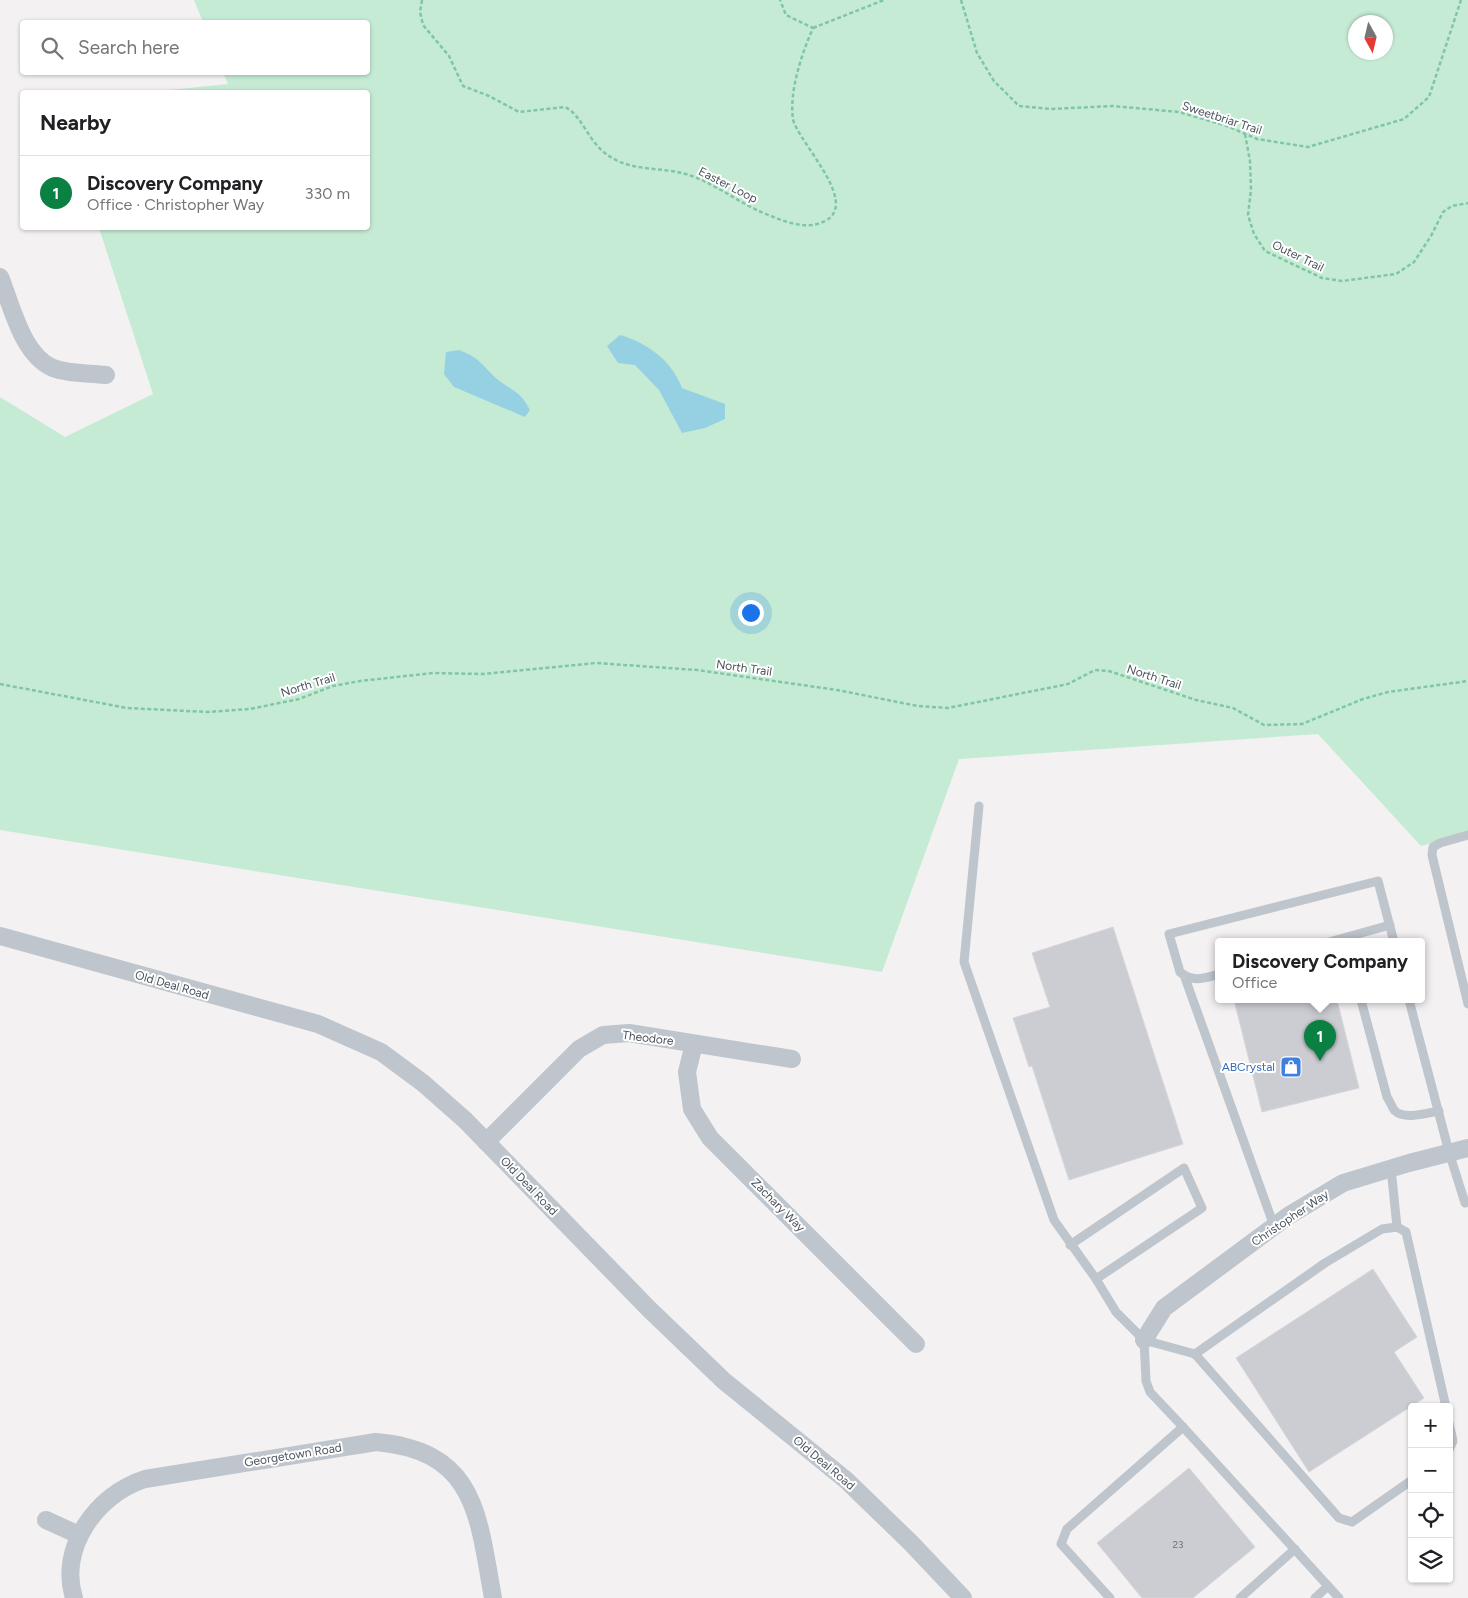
<!DOCTYPE html>
<html lang="en">
<head>
<meta charset="utf-8">
<style>
	body { margin:0; font-family:Figtree,sans-serif; background:#f2f2f2; color:#202124 }
	.controls { position:absolute; right:15px; bottom:15px; display:grid; overflow:hidden; border-radius:5px; box-shadow:0 1px 4px #0004 }
	.controls button { width:45px; height:45px; display:grid; place-items:center; padding:0; border:0; border-bottom:1px solid #e0e0e0; background:#fff; color:#202124; font:25px sans-serif }
	.compass { position:absolute; left:1348px; top:15px; width:45px; height:45px; border-radius:50%; background:#fff; box-shadow:0 1px 4px #0004; rotate:172deg }
	.you { position:absolute; left:750px; top:612px; width:18px; height:18px; margin:-12px; border:4px solid #fff; border-radius:50%; background:#1a73e8; box-shadow:0 0 0 8px #1a73e833 }
	.badge { display:grid; place-items:center; width:32px; height:32px; border-radius:50%; background:#0b8043; color:#fff; font-size:16px; font-weight:700 }
	.pin { position:absolute; translate:-50% -41px; filter:drop-shadow(0 1px 2px #0008) }
	.pin::after { content:''; position:absolute; top:26px; width:18px; height:15px; background:inherit; clip-path:polygon(0 0,100% 0,50% 100%) }
	.popup { position:absolute; left:1215px; top:938px; width:210px; height:65px; box-sizing:border-box; display:grid; place-content:center; border-radius:5px; background:#fff; filter:drop-shadow(0 1px 4px #0005); font-size:16px; white-space:nowrap; color:#757577 }
	.popup b { font-size:19px; color:#202124 }
	.popup::after { content:''; position:absolute; left:50%; top:100%; margin-left:-10px; border:10px solid transparent; border-top-color:#fff }
	.list { margin:0; padding:0; list-style:none }
	h2 { display:flex; justify-content:space-between; align-items:center; height:65px; margin:0; padding:0 20px; font-size:21px }
	h2 small { font-size:16px; font-weight:400; color:#757577 }
	.list li { display:grid; grid-template-columns:32px 1fr auto; gap:15px; align-items:center; box-sizing:border-box; height:75px; padding:0 20px; border-top:1px solid #e0e0e0 }
	.list b { display:block; font-size:19px; white-space:nowrap }
	.list p { margin:0; font-size:16px; white-space:nowrap; color:#757577 }
	.list em { font-size:16px; font-style:normal; color:#757577 }
	.icon { flex:none; width:28px; height:28px; fill:none; stroke:currentColor; stroke-width:2; stroke-linecap:round; stroke-linejoin:round }
	.map { position:relative; flex:none; width:1468px; height:1598px; overflow:hidden }
	.search { position:absolute; background:#fff; box-shadow:0 1px 4px #0004; left:20px; top:20px; width:350px; height:55px; display:flex; align-items:center; gap:12px; box-sizing:border-box; padding:0 18px; border-radius:5px; color:#757577; font-size:19px }
	.panel { position:absolute; background:#fff; box-shadow:0 1px 4px #0004; left:20px; top:90px; width:350px; height:140px; border-radius:5px }
	.map>svg:first-child { display:block }
	.green { fill:#c5ebd5; fill-rule:evenodd }
	.water { fill:#96d1e3 }
	.building { fill:#cbcdd3; stroke:#d5d7db }
	.lines { fill:none; stroke-linecap:round; stroke-linejoin:round }
	.path { stroke:#80c6a5; stroke-width:2.5; stroke-dasharray:4 2.5; stroke-linecap:butt }
	.service { stroke:#bec5cc; stroke-width:9 }
	.minor { stroke:#bec5cc; stroke-width:18 }
	.labels { text-anchor:middle; dominant-baseline:central; stroke-width:4; stroke-linejoin:round; paint-order:stroke }
	.number-label { font-size:10px; fill:#6b727a }
	.street-label { font-size:12px; fill:#4b535c; stroke:#fff }
	.shop-label { font-size:12px; fill:#366cbe; stroke:#fff; text-anchor:end }
</style>
</head>
<body>
<div class="map">
<svg width="1468" height="1598" viewBox="0 0 1468 1598">
	<rect width="100%" height="100%" fill="#f3f1f1"/>
	<path class="green" d="M194,0H1468V832L1421,846L1318,734L959,759L882,972L0,830V397L65,437L153,394L99,228H368V92H151L228,84L223,73L368,72V22H203ZM1356,22H1386V52H1356Z"/>
	<g class="water">
		<path d="M620,335C648,343 672,361 682,388L725,404V419L705,428L682,433L659,390L635,365L618,363L607,346Z"/>
		<path d="M459,350C480,358 481,364 496,378C511,391 520,390 530,410L525,417L454,387L444,374L446,352Z"/>
	</g>
	<g class="building">
		<polygon points="1113,927 1183,1144 1069,1180 1032,1066 1029,1067 1013,1018 1050,1007 1032,953"/>
		<polygon points="1234,1000 1337,1000 1359,1088 1262,1112"/>
		<polygon points="1373,1269 1417,1337 1394,1352 1424,1398 1309,1472 1236,1358"/>
		<polygon points="1189,1468 1255,1547 1193,1598 1142,1598 1097,1543"/>
	</g>
	<g class="lines">
		<g class="path">
			<path d="M422,0L420,12L423,25L449,56L463,86L489,96L519,112L565,107C585,117 588,147 616,160C635,170 661,168 682,173C714,181 740,205 771,216C788,223 808,230 825,221C861,203 797,141 793,119C789,91 802,53 813,28L786,15L780,0"/>
			<polyline points="961,0 977,53 994,81 1019,106 1051,109 1113,106 1179,112 1227,126 1257,139 1308,147 1404,119 1429,97 1461,0"/>
			<polyline points="813,28 884,0"/>
			<polyline points="1245,134 1250,161 1251,190 1248,215 1254,234 1265,251 1322,278 1342,281 1396,274 1414,262 1431,236 1443,212 1452,206 1468,203"/>
			<polyline points="0,684 127,708 207,712 250,709 299,699 333,686 360,681 433,673 483,674 596,663 697,670 837,690 918,706 948,708 1068,684 1095,670 1109,671 1196,700 1233,708 1264,725 1302,724 1363,699 1388,692 1468,681"/>
		</g>
		<g class="service">
			<polyline points="979,806 964,962 1054,1220 1096,1279 1116,1312 1144,1340 1195,1354 1325,1263 1382,1229 1397,1227 1406,1232 1446,1407"/>
			<polyline points="1468,835 1440,843 1433,847 1432,855 1468,1004"/>
			<polyline points="1329,942 1390,925"/>
			<path d="M1219,974C1205,978 1193,983 1180,972L1169,934L1378,881L1394,942"/>
			<polyline points="1184,975 1274,1226"/>
			<path d="M1361,1000L1387,1097C1390,1101 1392,1108 1395,1111C1405,1120 1427,1113 1439,1111"/>
			<polyline points="1409,1000 1449,1152 1465,1203 1468,1202"/>
			<polyline points="1391,1168 1397,1227"/>
			<polyline points="1070,1245 1184,1168 1202,1208 1096,1279"/>
			<polyline points="1144,1340 1146,1381 1150,1392 1183,1427"/>
			<polyline points="1195,1354 1339,1518 1352,1522 1412,1480"/>
			<polyline points="1449,1423 1453,1441 1449,1450"/>
			<polyline points="1110,1598 1061,1544 1067,1529 1183,1427 1339,1598"/>
			<polyline points="1240,1598 1295,1549"/>
			<polyline points="1315,1598 1328,1586"/>
		</g>
		<g class="minor">
			<path d="M0,277C12,306 22,355 53,368C69,374 89,373 106,375"/>
			<polyline points="0,936 318,1024 381,1052 423,1083 465,1120 649,1309 724,1381 846,1480 911,1543 963,1598"/>
			<polyline points="694,1044 687,1072 692,1109 710,1138 916,1344"/>
			<polyline points="486,1142 579,1049 603,1035 629,1033 792,1059"/>
			<polyline points="1144,1340 1164,1308 1288,1216 1343,1183 1409,1163 1468,1148"/>
			<polyline points="46,1520 79,1535"/>
			<path d="M74,1598C58,1548 97,1494 145,1479L376,1442C477,1451 478,1516 493,1598"/>
		</g>
	</g>
	<defs>
		<g id="shop-square" transform="scale(1.125)"><rect x="-9" y="-9" width="18" height="18" rx="4" fill="#3f7fe0" stroke="#fff"/><path d="M-5-2.5h2.3a2.7 3.5 0 0 1 5.4 0H5L5.5 6h-11ZM-1.5-2.5h3a1.5 2.3 0 0 0-3 0Z" fill="#fff"/></g>
	</defs>
	<g fill-rule="evenodd">
		<use href="#shop-square" x="1291" y="1067"/>
	</g>
	<g class="labels">
		<g class="number-label">
			<text x="1178" y="1544">23</text>
		</g>
		<g class="street-label">
			<text transform="translate(1222 118) rotate(18)">Sweetbriar Trail</text>
			<text transform="translate(728 185) rotate(27)">Easter Loop</text>
			<text transform="translate(1298 256) rotate(26)">Outer Trail</text>
			<text transform="translate(744 668) rotate(8)">North Trail</text>
			<text transform="translate(1154 677) rotate(18)">North Trail</text>
			<text transform="translate(308 685) rotate(-17)">North Trail</text>
			<text transform="translate(172 985) rotate(16)">Old Deal Road</text>
			<text transform="translate(648 1038) rotate(7)">Theodore</text>
			<text transform="translate(529 1186) rotate(46)">Old Deal Road</text>
			<text transform="translate(778 1205) rotate(45)">Zachary Way</text>
			<text transform="translate(1290 1218) rotate(-34)">Christopher Way</text>
			<text transform="translate(293 1455) rotate(-9)">Georgetown Road</text>
			<text transform="translate(824 1463) rotate(40)">Old Deal Road</text>
		</g>
		<g class="shop-label">
			<text x="1275" y="1067">ABCrystal</text>
		</g>
	</g>
</svg>
<div class="controls">
<button>+</button>
<button>−</button>
<button><svg class="icon" aria-label="locate" viewBox="0 0 24 24"><circle cx="12" cy="12" r="6"/><path d="M12 2v4M12 18v4M2 12h4M18 12h4"/></svg></button>
<button><svg class="icon" aria-label="layers" viewBox="0 0 24 24"><path d="M12 4l9 5-9 5-9-5zM3 14l9 5 9-5"/></svg></button>
</div>
<svg class="compass" viewBox="-18 -18 36 36"><path d="M0-13l5 13h-10z" fill="#e53935"/><path d="M0 13l5-13h-10z" fill="#757577"/></svg>
<div class="you"></div>
<div class="pin badge" style="left:1320px;top:1061px">1</div>
<div class="popup"><b>Discovery Company</b>Office</div>
<div class="search"><svg class="icon" aria-label="search" viewBox="0 0 24 24"><circle cx="10" cy="10" r="6"/><path d="M15 15l6 6"/></svg>Search here</div>
<section class="panel">
<h2>Nearby<small></small></h2>
<ul class="list">
<li><span class="badge">1</span><div><b>Discovery Company</b><p>Office · Christopher Way</p></div><em>330 m</em></li>
</ul>
</section>
</div>
</body>
</html>
